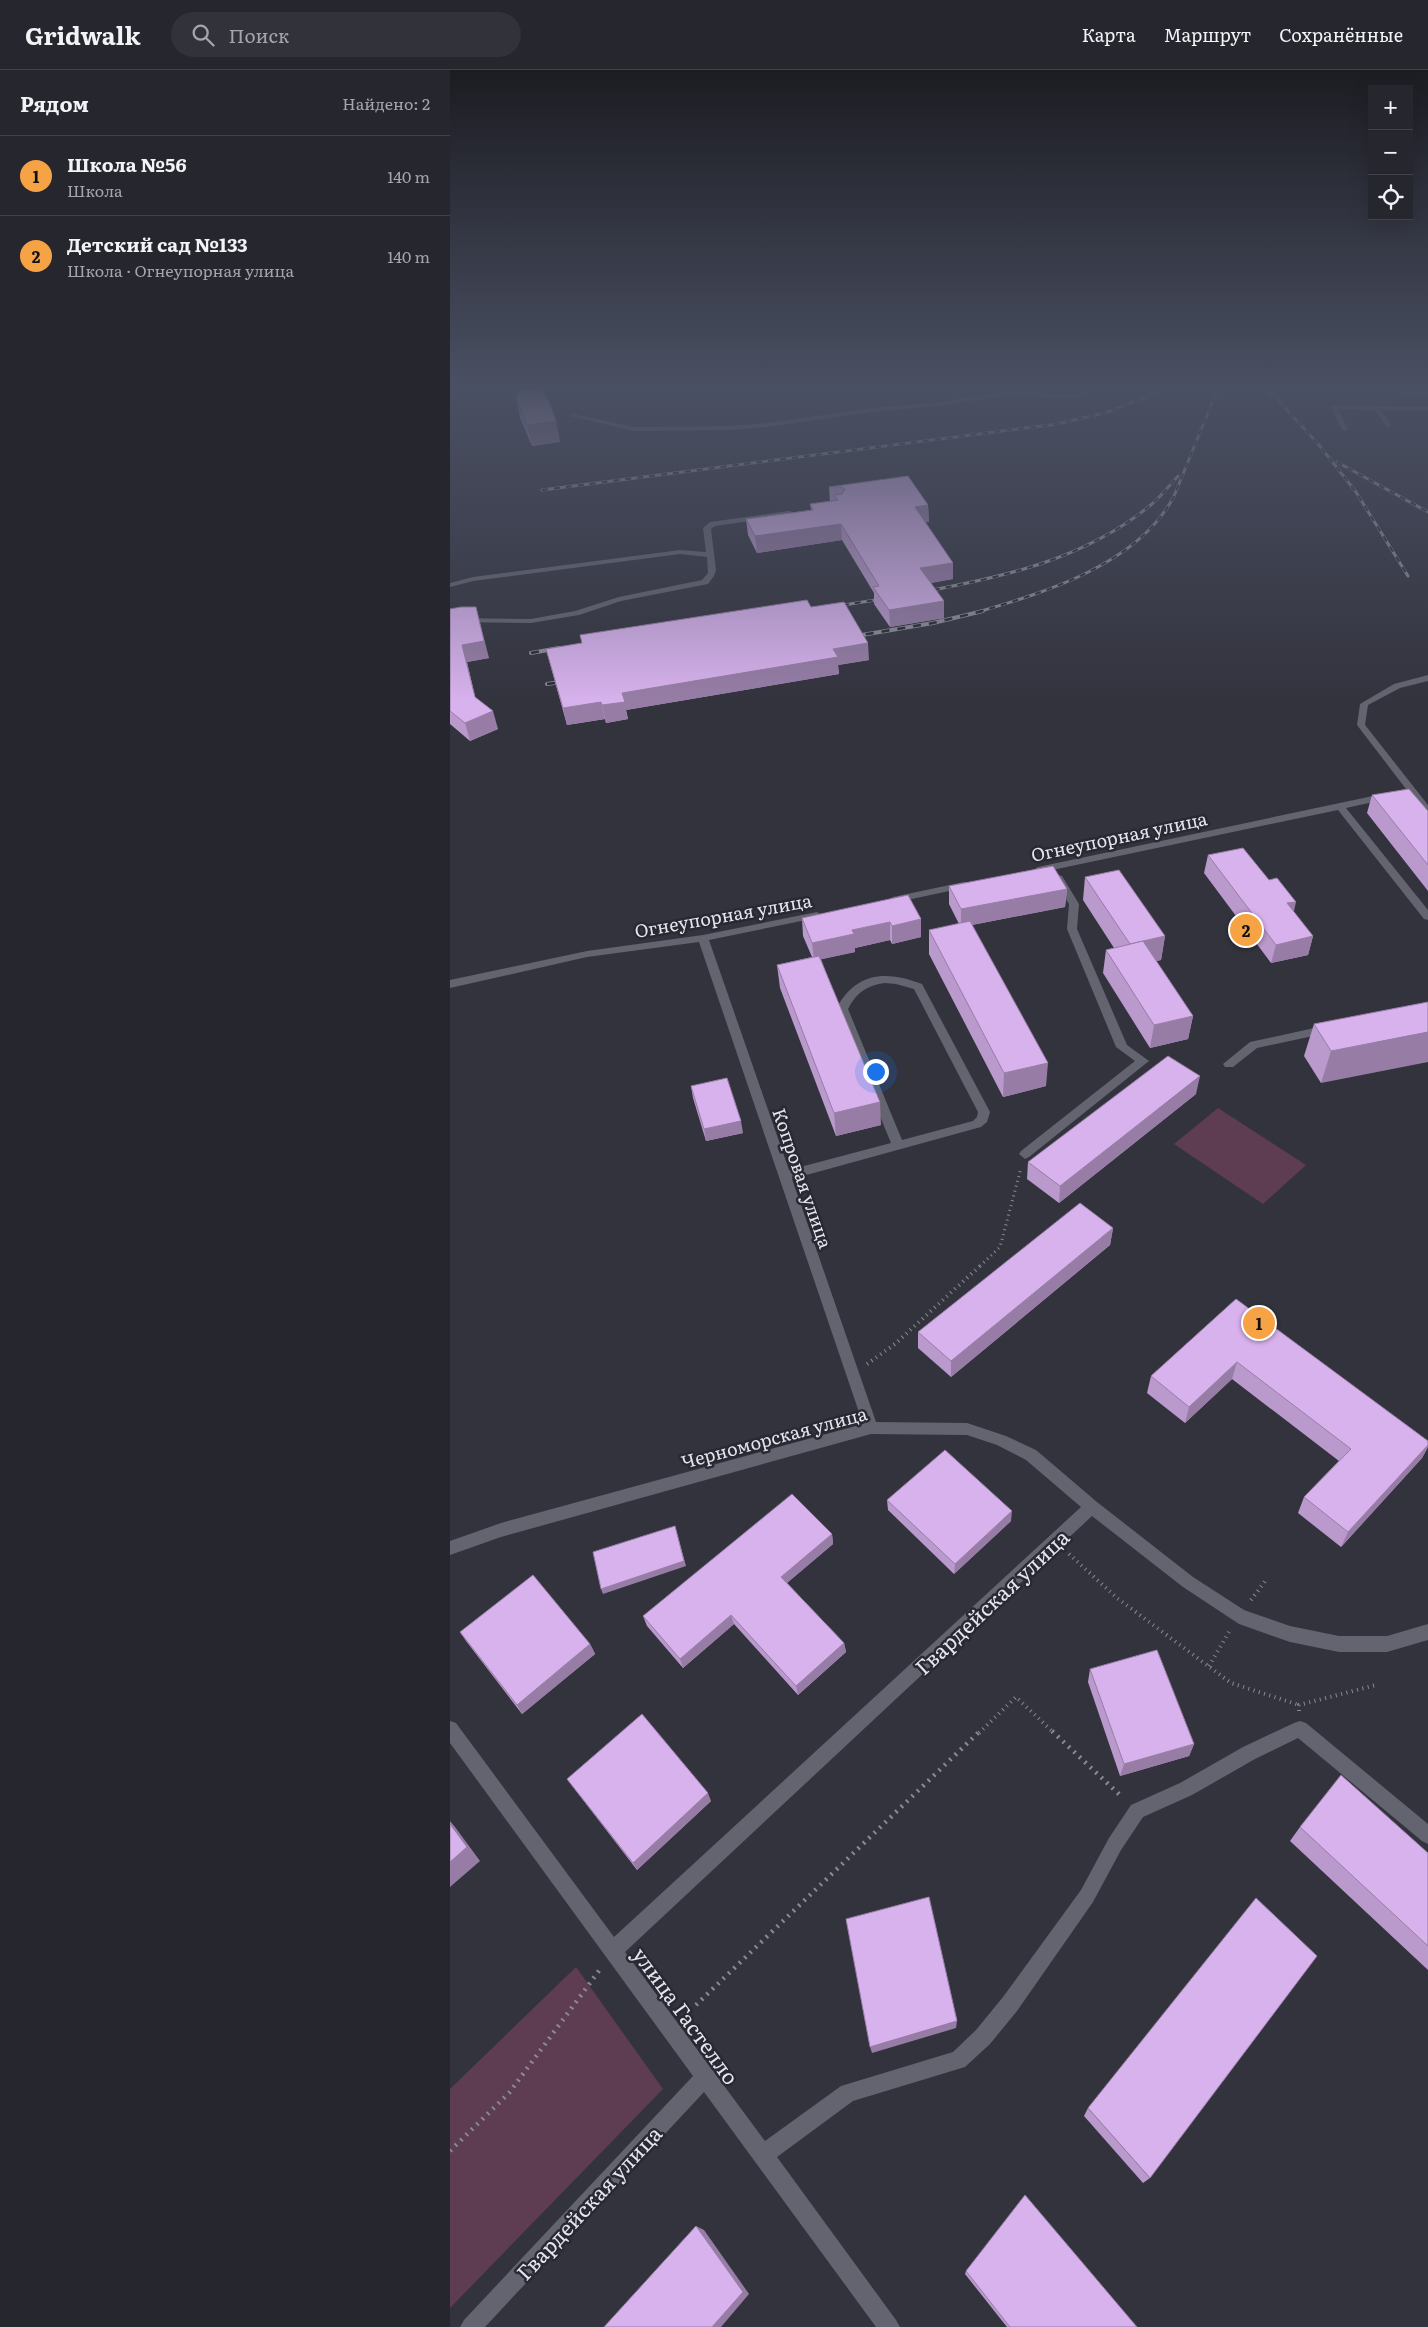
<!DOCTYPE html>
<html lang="ru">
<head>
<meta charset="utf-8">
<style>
	body { margin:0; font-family:Literata,serif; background:#32323a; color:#f1f3f6 }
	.controls { position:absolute; right:15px; top:15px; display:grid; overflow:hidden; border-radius:0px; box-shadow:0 5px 20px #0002 }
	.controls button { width:45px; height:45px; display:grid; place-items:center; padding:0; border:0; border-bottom:1px solid #42434a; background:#26262e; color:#f1f3f6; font:25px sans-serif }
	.you { position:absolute; left:425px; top:1001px; width:18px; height:18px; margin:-12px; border:4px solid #fff; border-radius:50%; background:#1a73e8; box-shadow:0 0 0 8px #1a73e833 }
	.badge { display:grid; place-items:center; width:32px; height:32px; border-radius:50%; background:#f5a345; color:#111; font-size:16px; font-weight:700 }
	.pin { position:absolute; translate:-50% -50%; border:2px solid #fff; box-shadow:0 1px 5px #0006 }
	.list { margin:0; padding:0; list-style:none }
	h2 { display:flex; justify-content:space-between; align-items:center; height:65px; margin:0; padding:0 20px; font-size:21px }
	h2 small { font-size:16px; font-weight:400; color:#a4a5aa }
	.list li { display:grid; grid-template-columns:32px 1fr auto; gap:15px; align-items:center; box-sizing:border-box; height:80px; padding:0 20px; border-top:1px solid #42434a }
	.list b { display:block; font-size:19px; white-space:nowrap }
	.list p { margin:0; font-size:16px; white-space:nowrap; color:#a4a5aa }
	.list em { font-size:16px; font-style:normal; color:#a4a5aa }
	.icon { flex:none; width:28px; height:28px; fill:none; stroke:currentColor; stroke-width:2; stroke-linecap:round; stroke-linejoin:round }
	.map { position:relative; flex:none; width:978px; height:2257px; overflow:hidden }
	header { display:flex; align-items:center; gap:30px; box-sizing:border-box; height:70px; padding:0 25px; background:#26262e; border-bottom:1px solid #42434a }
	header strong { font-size:24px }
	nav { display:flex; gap:28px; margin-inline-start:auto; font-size:18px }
	.search { width:350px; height:45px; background:#32323a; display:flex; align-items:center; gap:12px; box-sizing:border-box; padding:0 18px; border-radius:28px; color:#a4a5aa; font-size:19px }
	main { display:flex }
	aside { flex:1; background:#26262e }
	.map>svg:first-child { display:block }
	.green { fill:#5e3c52 }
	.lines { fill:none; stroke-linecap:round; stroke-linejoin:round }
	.path-far2 { stroke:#8a8a93; stroke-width:3; stroke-dasharray:1 4; stroke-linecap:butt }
	.path-far1 { stroke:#8a8a93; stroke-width:4; stroke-dasharray:1 4.5; stroke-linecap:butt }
	.path { stroke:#8a8a93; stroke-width:4.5; stroke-dasharray:2 5.5; stroke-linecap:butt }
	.minor { fill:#646470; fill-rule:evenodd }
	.rail-far1-casing { stroke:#8e8e97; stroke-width:3 }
	.rail-casing { stroke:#8e8e97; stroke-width:4 }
	.rail-far1 { stroke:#292934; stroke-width:2; stroke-dasharray:6; stroke-linecap:butt }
	.rail { stroke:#292934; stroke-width:2.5; stroke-dasharray:8; stroke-linecap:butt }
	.wall { fill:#ba99cc }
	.shaded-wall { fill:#977da6 }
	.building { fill:#d8b2ed; stroke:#977da6 }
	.labels { text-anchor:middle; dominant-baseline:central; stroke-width:5; stroke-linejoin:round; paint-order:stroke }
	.street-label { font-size:18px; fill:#e5e5ec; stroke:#292934 }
	.near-street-label { font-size:21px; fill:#e5e5ec; stroke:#292934 }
</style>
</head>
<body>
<header>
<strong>Gridwalk</strong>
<div class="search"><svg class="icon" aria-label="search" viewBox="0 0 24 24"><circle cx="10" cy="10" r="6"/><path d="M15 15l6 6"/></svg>Поиск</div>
<nav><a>Карта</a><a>Маршрут</a><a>Сохранённые</a></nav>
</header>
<main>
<aside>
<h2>Рядом<small>Найдено: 2</small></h2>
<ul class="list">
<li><span class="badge">1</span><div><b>Школа №56</b><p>Школа</p></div><em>140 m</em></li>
<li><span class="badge">2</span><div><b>Детский сад №133</b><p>Школа · Огнеупорная улица</p></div><em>140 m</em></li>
</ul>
</aside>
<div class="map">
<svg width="978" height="2257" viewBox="0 0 978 2257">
	<rect width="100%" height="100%" fill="#33333e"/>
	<g class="green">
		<polygon points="768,1038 856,1095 813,1134 724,1074"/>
		<polygon points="126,1897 213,2019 0,2238 0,2019"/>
	</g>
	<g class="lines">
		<polyline class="path-far2" points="530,1196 550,1177 571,1098"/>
		<g class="path-far1">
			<polyline points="417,1294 445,1274 531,1195"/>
			<polyline points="619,1484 667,1528 781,1613 849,1635"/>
			<polyline points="801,1530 816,1510"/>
			<polyline points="759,1596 779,1562"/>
			<polyline points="849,1641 849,1635 926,1615"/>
			<polyline points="529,1663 566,1627 604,1663"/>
		</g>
		<g class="path">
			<polyline points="602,1661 672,1727"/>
			<polyline points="246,1935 530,1661"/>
			<polyline points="0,2081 59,2023 151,1898"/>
		</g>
		<g class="minor">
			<polygon points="640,316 648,316 633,325 618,329 564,324 489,336 422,342 317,357 279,360 184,361 120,346 123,344 184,357 279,356 317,353 422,338 489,332 564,320 618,325 629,323"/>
			<polygon points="857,317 978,320 978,324 855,320"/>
			<polygon points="884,335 978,337 978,341 931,340 941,356 938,358 925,340 888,339 898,359 895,361 892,359 881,337"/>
			<polygon points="338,441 341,441 341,445 265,456 261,459 266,500 264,506 258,514 171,531 129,545 81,553 0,552 0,548 81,549 125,541 169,527 252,510 258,503 257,487 230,484 23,511 0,517 0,513 23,507 230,480 256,482 253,458 260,452"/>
			<polygon points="978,605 978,611 950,618 918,635 915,655 978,735 978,744 975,743 960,724 896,738 978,840 978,850 974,849 888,740 588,803 583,800 588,797 956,719 907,655 910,634 944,614"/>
			<polygon points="608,805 612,806 629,834 627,859 677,975 699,991 579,1087 575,1089 569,1084 571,1081 685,991 666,977 617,859 619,834 603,808"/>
			<polygon points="514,812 518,813 518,817 443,833 438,830 443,827"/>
			<path d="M367,842L372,845L371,847L259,870L339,1100L441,1073L386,939C406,902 435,900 472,914L540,1042L537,1052L531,1057L342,1109L426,1352L517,1353L556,1366L586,1380L647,1432L743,1507L794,1540L840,1556L889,1566H937L978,1554V1570L937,1582H889L840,1572L789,1554L733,1517L642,1446L175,1882L315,2071L391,2016L503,1982L526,1960L553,1927L631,1820L659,1768L681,1735L730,1713L793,1677L844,1653L850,1651L856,1653L978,1754V1774L972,1771L848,1668L805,1689L742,1725L693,1747L671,1780L643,1832L567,1941L540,1974L515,1997L403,2031L327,2087L446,2250L450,2257H426L254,2022L35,2257H10L14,2250L243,2006L0,1673V1651L6,1653L164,1867L631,1437L576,1390L547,1375L517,1365L421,1364L51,1467L0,1485V1471L51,1453L413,1354L249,872L137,887L0,918V910L137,881L253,865ZM435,913L446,914L464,919L528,1042L527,1047L523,1051L452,1070L398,939C406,923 417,915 435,913Z"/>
			<polygon points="878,955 884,959 882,962 807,978 783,997 775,997 773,994 800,972"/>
		</g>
		<g class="rail-far1-casing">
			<g id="rail-far1">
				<polyline points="815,316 869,375 906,422 958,506"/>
				<polyline points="887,392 978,442"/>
				<polyline points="92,420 607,354 658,342 722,316"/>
				<path d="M472,522C554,507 636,489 702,434C711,426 720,415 728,406"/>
				<polyline points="381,537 438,528"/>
				<path d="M528,542C596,522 689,494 724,426L769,316"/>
			</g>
		</g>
		<g class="rail-casing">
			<g id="rail">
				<polyline points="400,567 483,553 533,541"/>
				<polyline points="81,583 109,578"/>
				<polyline points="97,614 119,611"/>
			</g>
		</g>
		<use href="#rail-far1" class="rail-far1"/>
		<use href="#rail" class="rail"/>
	</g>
	<g class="wall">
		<polygon points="66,321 96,329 106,351 110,372 82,376 70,348 66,327 68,327"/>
		<polygon points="458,406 478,435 479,452 475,452 503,493 503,509 481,513 494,531 494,548 440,557 424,534 424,523 392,470 307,483 298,465 296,449 361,440 360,434 380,432 379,417"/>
		<polygon points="361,537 419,590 388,595 389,604 176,640 178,649 156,653 155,649 117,655 96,579 132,573 130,565"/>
		<polygon points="0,539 39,588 17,592 25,628 48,659 20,671 0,654"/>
		<polygon points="922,725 978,741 978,821 917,743"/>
		<polygon points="758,785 843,842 863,866 858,885 821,893 754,803"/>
		<polygon points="635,807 715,866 711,890 706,891 743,946 738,969 700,978 653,903 656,880 664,878 633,830"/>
		<polygon points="499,816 617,819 615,837 522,855 596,1016 553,1027 479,884 479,860 509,854 499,834"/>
		<polygon points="352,848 471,849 471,867 442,874 440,870 405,878 405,882 371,889 431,1055 386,1066 330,918 327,895 362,887 353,866"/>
		<polygon points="978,932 871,1013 854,986 864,954"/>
		<polygon points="241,1016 293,1063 256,1071 243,1028"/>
		<polygon points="746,1024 609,1133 577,1109 578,1092"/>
		<polygon points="663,1158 660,1175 501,1307 468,1278 468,1262"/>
		<polygon points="786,1229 978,1371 978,1377 972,1388 891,1477 848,1443 854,1427 889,1391 782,1309 735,1353 697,1323 701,1306"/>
		<polygon points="437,1430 561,1451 504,1504 438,1440"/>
		<polygon points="382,1464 383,1474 337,1513 394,1573 396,1582 348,1625 284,1554 233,1598 197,1556 193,1546"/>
		<polygon points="10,1562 140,1574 145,1584 72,1644 16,1571"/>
		<polygon points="640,1599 744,1674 739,1686 670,1706 638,1612"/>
		<polygon points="117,1709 261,1731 187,1800 123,1717"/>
		<polygon points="850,1757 978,1783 978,1900 840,1771"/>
		<polygon points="638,2038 700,2108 693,2113 634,2046"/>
		<polygon points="516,2201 687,2257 557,2257 515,2204"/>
	</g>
	<g class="shaded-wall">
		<polygon points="106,351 110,372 82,376 77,355"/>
		<polygon points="478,435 479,452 465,454 465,437"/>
		<polygon points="391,454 392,470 307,483 305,466"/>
		<polygon points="503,493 503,509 470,514 470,498"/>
		<polygon points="494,531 494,548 440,557 439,540"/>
		<polygon points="26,537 39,588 17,592 29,644 12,575"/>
		<polygon points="418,573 419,590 388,595 389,604 176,640 178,649 156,653 152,635 172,623 383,579"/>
		<polygon points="151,632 155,649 117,655 113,638"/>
		<polygon points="43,641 48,659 20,671 15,653"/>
		<polygon points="617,819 615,837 511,857 511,839"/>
		<polygon points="846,832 842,850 837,833"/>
		<polygon points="471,849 471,867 442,874 442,856"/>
		<polygon points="440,852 440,870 405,878 405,882 364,891 362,873 402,860"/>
		<polygon points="715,866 711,890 677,898 680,874"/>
		<polygon points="863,866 858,885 821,893 826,875"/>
		<polygon points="743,946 738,969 700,978 704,955"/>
		<polygon points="978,962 978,992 871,1013 881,981"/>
		<polygon points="598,993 596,1016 553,1027 554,1003"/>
		<polygon points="750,1006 746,1024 609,1133 610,1116"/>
		<polygon points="430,1032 431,1055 386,1066 384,1043"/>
		<polygon points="291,1051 293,1063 256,1071 254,1059"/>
		<polygon points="663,1158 660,1175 501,1307 501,1291"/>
		<polygon points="787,1292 782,1309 735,1353 739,1337"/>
		<polygon points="978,1375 978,1377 972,1388 891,1477 898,1462"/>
		<polygon points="562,1441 561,1451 504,1504 505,1494"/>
		<polygon points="225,1456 236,1496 153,1524 151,1519"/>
		<polygon points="382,1464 383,1474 333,1516 331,1507"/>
		<polygon points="281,1545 284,1554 233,1598 230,1589"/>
		<polygon points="394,1573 396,1582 348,1625 346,1616"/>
		<polygon points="140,1574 145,1584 72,1644 67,1635"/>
		<polygon points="744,1674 739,1686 670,1706 674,1694"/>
		<polygon points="258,1723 261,1731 187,1800 183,1793"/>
		<polygon points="0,1751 5,1757 30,1791 0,1817"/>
		<polygon points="507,1951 506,1958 422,1983 420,1977"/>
		<polygon points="246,2156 254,2160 299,2224 271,2257 262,2257"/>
	</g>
	<g class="building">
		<polygon points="92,318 96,329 98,329 106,351 77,355 66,327 68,326 66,321"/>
		<polygon points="458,406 478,435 465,437 503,493 470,498 494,531 439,540 423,517 429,516 391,454 305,466 296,449 363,440 360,434 388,430 384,425 392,424 395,419 389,416 379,417"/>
		<polygon points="357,530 361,537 394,532 418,573 383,579 388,587 172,623 175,632 152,635 151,632 113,638 96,579 132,573 130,565"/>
		<polygon points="11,537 26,537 34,571 12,575 25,627 43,641 15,653 0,641 0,539"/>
		<polygon points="959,719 978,741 978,795 922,725"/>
		<polygon points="793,778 819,810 827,808 846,832 837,833 863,866 826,875 758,785"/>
		<polygon points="603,796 617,819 511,839 499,816"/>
		<polygon points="669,800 715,866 680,874 635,807"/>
		<polygon points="458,825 471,849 442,856 440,852 402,860 404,864 362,873 352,848"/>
		<polygon points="520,851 598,993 554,1003 479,860"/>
		<polygon points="693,871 743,946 704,955 656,880"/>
		<polygon points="369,886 430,1032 384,1043 327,895"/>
		<polygon points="978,932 978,962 881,981 864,954"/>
		<polygon points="718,986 750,1006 610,1116 578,1092"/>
		<polygon points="277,1008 291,1051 254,1059 241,1016"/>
		<polygon points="630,1133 663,1158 501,1291 468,1262"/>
		<polygon points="786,1229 978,1371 978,1375 898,1462 854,1427 901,1379 787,1292 739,1337 701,1306"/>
		<polygon points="495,1380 562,1441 505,1494 437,1430"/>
		<polygon points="342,1424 382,1464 331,1507 394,1573 346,1616 281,1545 230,1589 193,1546"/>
		<polygon points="225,1456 234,1491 151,1519 143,1482"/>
		<polygon points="83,1505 140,1574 67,1635 10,1562"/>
		<polygon points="707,1580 744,1674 674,1694 640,1599"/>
		<polygon points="192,1644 258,1723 183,1793 117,1709"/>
		<polygon points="891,1705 978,1783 978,1876 850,1757"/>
		<polygon points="0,1754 17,1777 0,1792"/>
		<polygon points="479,1827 507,1951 420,1977 396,1849"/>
		<polygon points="806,1828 867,1886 700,2108 638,2038"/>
		<polygon points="575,2125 687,2257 560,2257 516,2201"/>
		<polygon points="246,2156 293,2222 262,2257 154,2257"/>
	</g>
	<linearGradient id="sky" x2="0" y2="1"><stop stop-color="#1c1c22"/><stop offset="0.5" stop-color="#4a5063"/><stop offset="1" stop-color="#4a5063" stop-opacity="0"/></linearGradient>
	<rect width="978" height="632" fill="url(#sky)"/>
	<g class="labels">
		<g class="street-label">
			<text transform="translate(669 766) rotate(-12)">Огнеупорная улица</text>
			<text transform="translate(273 845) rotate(-10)">Огнеупорная улица</text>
			<text transform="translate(353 1108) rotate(71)">Копровая улица</text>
			<text transform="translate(324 1367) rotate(-15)">Черноморская улица</text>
		</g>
		<g class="near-street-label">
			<text transform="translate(541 1531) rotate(-43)">Гвардейская улица</text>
			<text transform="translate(237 1945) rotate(54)">улица Гастелло</text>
			<text transform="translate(138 2132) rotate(-47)">Гвардейская улица</text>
		</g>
	</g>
</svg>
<div class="controls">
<button>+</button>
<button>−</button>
<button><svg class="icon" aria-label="locate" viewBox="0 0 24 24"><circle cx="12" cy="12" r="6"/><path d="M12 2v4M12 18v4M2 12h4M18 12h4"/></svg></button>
</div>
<div class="you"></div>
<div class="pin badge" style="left:809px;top:1253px">1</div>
<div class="pin badge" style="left:796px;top:860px">2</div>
</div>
</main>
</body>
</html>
